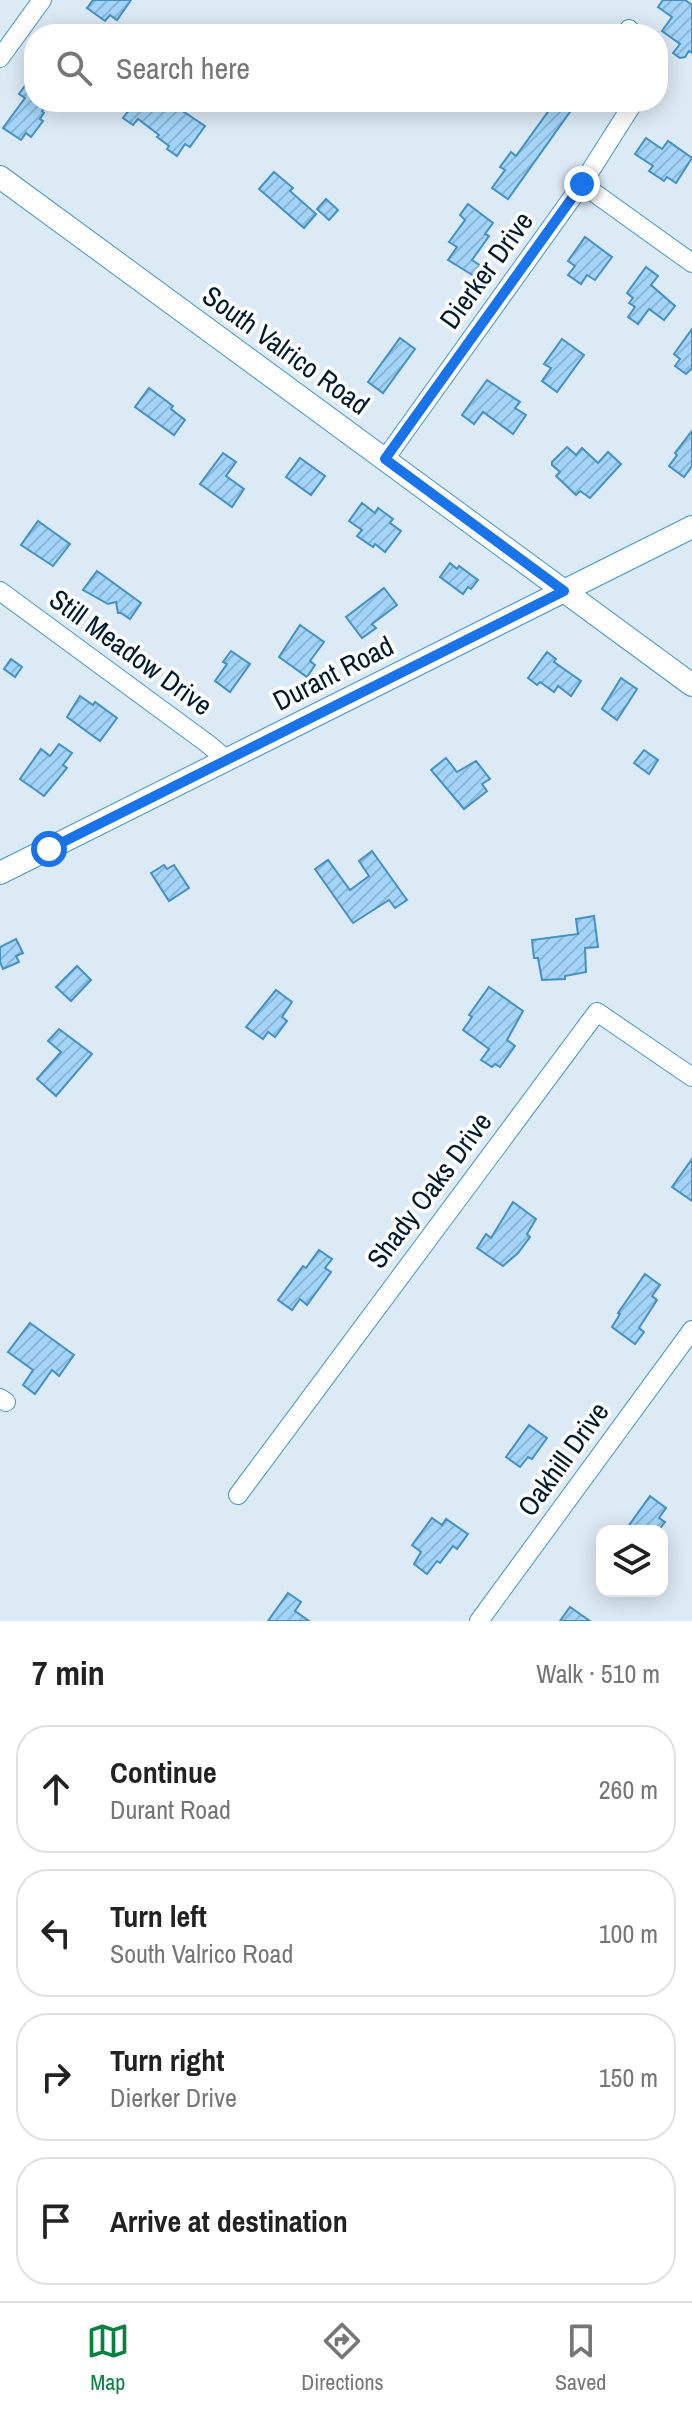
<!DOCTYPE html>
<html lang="en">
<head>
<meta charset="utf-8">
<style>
	body { margin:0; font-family:"Archivo Narrow",sans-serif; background:#f2f2f2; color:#222 }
	.controls { position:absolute; right:24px; bottom:24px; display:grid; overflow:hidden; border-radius:16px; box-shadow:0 4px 20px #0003 }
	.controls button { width:72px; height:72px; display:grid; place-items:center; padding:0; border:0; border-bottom:2px solid #e0e0e0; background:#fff; color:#222; font:40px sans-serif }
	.stop { position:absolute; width:24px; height:24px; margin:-18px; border:6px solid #1a73e8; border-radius:50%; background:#fff }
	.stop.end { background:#1a73e8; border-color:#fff; box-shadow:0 2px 8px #0008 }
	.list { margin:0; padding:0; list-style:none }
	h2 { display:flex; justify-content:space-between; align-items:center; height:104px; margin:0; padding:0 32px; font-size:34px }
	h2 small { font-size:26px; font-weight:400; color:#767676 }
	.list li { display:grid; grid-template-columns:52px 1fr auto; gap:24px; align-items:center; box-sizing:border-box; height:128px; margin:0 16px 16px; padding:0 16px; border:2px solid #e0e0e0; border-radius:32px }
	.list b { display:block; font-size:30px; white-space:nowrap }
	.list p { margin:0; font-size:26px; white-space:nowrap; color:#767676 }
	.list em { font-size:26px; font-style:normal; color:#767676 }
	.icon { flex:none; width:44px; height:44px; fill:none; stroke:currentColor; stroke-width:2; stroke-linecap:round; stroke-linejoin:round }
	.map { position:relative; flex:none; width:692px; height:1621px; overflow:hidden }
	.search { position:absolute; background:#fff; box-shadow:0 4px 20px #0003; left:24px; right:24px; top:24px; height:88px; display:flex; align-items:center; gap:20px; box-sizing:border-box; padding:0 28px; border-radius:32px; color:#767676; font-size:30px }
	.sheet { height:680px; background:#fff }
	nav { display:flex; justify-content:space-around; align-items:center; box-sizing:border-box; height:112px; border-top:2px solid #e0e0e0; background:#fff; font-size:22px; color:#767676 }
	nav a { display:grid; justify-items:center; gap:4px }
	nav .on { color:#0b8043 }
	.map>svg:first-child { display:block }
	.building { fill:url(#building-hatch); stroke:#4491c2; stroke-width:2 }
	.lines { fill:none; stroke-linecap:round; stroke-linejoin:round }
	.minor-casing { stroke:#4895c6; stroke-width:20 }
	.tertiary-casing { stroke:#4895c6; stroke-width:24 }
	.minor { stroke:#fff; stroke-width:18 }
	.tertiary { stroke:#fff; stroke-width:22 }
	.route { stroke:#1a73e8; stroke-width:10 }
	.labels { text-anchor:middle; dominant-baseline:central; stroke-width:7; stroke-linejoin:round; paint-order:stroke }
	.street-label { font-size:28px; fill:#001b2e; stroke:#fff }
</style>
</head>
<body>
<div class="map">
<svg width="692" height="1621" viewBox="0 0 692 1621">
	<defs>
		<pattern id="building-hatch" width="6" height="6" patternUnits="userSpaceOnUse" patternTransform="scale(2)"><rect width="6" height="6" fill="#a4d5f8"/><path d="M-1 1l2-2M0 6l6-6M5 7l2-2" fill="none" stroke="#8bb6d5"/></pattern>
	</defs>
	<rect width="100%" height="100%" fill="#dceaf5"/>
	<g class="building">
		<polygon points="93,0 131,0 117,20 110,15 105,21 87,8"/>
		<polygon points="663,0 685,0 692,5 692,53 689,51 685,57 680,58 673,53 680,44 662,31 672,17 658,7"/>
		<polygon points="34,73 34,102 48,102 42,111 44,113 40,119 43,121 31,137 26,133 21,140 3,128 25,98 19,94"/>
		<polygon points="135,102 155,102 162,107 165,102 169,102 205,126 190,147 185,144 177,156 167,149 169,146 157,137 159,135 138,119 133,125 123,118"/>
		<polygon points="555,102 577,102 508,199 492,188 505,170 500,167 511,152 516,156"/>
		<polygon points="646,138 662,149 668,141 692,158 676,183 667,177 664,181 649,171 653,166 635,154"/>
		<polygon points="274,172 293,188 290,191 316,214 304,228 259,189"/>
		<polygon points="326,199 338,210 329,220 317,209"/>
		<polygon points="468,204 493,223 485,234 489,236 472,260 481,266 474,276 448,260 457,247 449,242 465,220 460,215"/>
		<polygon points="585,237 612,257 595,280 587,275 581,284 568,275 575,266 568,261"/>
		<polygon points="646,267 658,276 651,285 675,306 664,320 649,309 638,324 628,317 635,307 629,303 633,298 627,293"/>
		<polygon points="692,329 692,368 686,374 675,366 680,359 674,354"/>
		<polygon points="400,338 415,349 383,393 368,382"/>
		<polygon points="562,339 584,355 557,392 542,381 551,368 544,364"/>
		<polygon points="487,380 520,402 515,408 526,415 513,434 483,412 474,424 462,415"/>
		<polygon points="149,388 173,406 171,409 185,420 174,435 135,407"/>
		<polygon points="692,431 692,466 684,477 669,466 677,455 675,453"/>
		<polygon points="567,447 576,455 582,448 598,463 608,452 621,464 590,498 580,491 576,495 556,476 560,472 552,465 552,462"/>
		<polygon points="223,453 236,462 226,476 244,489 232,507 200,484"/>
		<polygon points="300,458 325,476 311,495 286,477"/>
		<polygon points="362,503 375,513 378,508 393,519 390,523 401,531 385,552 375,544 373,547 357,536 362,530 349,521"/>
		<polygon points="38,521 70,544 53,566 21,545"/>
		<polygon points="450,563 457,569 459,566 478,580 471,589 468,587 463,594 440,577"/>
		<polygon points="97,571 141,603 130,619 121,613 118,613 116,602 108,604 83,590"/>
		<polygon points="384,588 397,605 372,624 376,628 362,638 346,617"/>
		<polygon points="300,625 324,642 310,661 315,665 307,677 279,657"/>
		<polygon points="231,651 250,664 230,692 215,681 227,664 223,662"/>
		<polygon points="547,652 556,659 554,662 581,681 571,696 558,686 554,692 540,682 537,685 528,678"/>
		<polygon points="11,659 22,667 15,677 4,669"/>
		<polygon points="621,678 637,689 617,720 602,709"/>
		<polygon points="80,696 93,705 95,702 117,718 100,741 67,717"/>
		<polygon points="59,744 72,753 63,765 67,768 44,796 20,779 41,749 50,756"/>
		<polygon points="644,750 658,760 649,774 634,763"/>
		<polygon points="446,758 457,772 476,761 490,779 482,784 487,791 464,809 431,770"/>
		<polygon points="372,851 407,900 395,908 389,900 353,923 315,869 328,860 350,890 369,876 359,861"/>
		<polygon points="164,865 167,869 174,865 189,888 169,901 151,873"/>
		<polygon points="594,916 598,947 585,948 586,972 565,976 565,979 542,980 538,958 534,958 532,940 578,934 576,919"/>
		<polygon points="16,939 23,953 16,956 19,962 3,969 0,962 0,947"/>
		<polygon points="77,966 91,980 71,1001 56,987"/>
		<polygon points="489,987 523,1011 507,1040 515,1046 500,1067 495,1064 492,1067 481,1060 489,1049 463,1030 472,1017 469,1015"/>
		<polygon points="276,990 292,1002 282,1017 287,1021 275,1037 268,1032 263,1039 246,1027"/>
		<polygon points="59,1029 92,1054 56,1096 37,1079 61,1052 48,1041"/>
		<polygon points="692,1159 692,1201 672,1187"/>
		<polygon points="513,1202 536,1219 527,1234 530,1237 518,1253 503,1266 477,1248 486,1234 491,1238"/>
		<polygon points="319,1250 332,1259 325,1268 331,1272 307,1305 300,1299 292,1310 278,1300 303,1266 306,1268"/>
		<polygon points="645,1274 660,1285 652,1296 657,1300 639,1328 644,1332 635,1344 612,1327 620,1314 618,1313"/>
		<polygon points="30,1323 74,1355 59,1376 52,1370 35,1394 23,1385 33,1370 8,1352"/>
		<polygon points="529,1425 547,1438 532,1459 528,1457 520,1467 506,1457"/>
		<polygon points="650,1496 666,1508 659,1518 665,1522 658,1531 625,1531"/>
		<polygon points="432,1518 442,1525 446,1519 468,1534 457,1549 453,1546 440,1563 437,1561 427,1574 414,1564 421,1552 412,1545"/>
		<polygon points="288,1593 301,1602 295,1611 309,1621 268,1621"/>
		<polygon points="570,1607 590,1621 560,1621"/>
	</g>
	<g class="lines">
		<g class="minor-casing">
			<g id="minor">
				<polyline points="629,29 633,34"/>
				<polyline points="0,58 42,0"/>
				<polyline points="582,184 692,263"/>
				<polyline points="385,459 582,184 634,102"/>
				<polyline points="0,591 208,744 227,760"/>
				<polyline points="0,1398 6,1402"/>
				<polyline points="238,1495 597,1012 692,1077"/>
				<polyline points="479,1621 692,1330"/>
			</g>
		</g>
		<g class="tertiary-casing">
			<g id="tertiary">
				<polyline points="0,177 692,685"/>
				<polyline points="0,873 692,527"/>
			</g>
		</g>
		<use href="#minor" class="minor"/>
		<use href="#tertiary" class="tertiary"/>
	</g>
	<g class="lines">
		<polyline class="route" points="49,849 564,591 385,459 582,184"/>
	</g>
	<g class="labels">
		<g class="street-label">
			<text transform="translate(486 270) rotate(-54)">Dierker Drive</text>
			<text transform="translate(286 350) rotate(36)">South Valrico Road</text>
			<text transform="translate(131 652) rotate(36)">Still Meadow Drive</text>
			<text transform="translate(333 673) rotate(-27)">Durant Road</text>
			<text transform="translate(429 1190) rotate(-53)">Shady Oaks Drive</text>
			<text transform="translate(563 1459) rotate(-54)">Oakhill Drive</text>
		</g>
	</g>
</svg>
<div class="controls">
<button><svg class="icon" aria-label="layers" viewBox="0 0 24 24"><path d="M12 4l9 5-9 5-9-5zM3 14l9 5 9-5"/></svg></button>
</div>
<div class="stop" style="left:49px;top:849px"></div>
<div class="stop end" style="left:582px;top:184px"></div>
<div class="search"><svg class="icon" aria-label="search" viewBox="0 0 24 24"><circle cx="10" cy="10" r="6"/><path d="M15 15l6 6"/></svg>Search here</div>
</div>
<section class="sheet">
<h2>7 min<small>Walk · 510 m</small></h2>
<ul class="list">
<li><svg class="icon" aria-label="ahead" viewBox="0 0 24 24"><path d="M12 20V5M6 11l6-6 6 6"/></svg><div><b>Continue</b><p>Durant Road</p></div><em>260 m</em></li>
<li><svg class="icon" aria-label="left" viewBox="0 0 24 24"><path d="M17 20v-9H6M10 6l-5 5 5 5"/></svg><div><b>Turn left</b><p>South Valrico Road</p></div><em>100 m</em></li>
<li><svg class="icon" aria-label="right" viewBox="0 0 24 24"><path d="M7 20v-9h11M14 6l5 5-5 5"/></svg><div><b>Turn right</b><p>Dierker Drive</p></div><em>150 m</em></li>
<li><svg class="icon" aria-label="arrive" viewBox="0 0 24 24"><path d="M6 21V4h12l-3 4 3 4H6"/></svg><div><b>Arrive at destination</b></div></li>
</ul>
</section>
<nav>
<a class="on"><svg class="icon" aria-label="map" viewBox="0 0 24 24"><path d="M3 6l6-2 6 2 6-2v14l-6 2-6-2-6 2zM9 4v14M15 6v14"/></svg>Map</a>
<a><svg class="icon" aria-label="directions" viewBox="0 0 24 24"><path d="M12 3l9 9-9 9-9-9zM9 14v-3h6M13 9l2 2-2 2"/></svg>Directions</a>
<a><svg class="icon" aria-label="saved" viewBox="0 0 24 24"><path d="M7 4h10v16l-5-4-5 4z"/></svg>Saved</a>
</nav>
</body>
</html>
